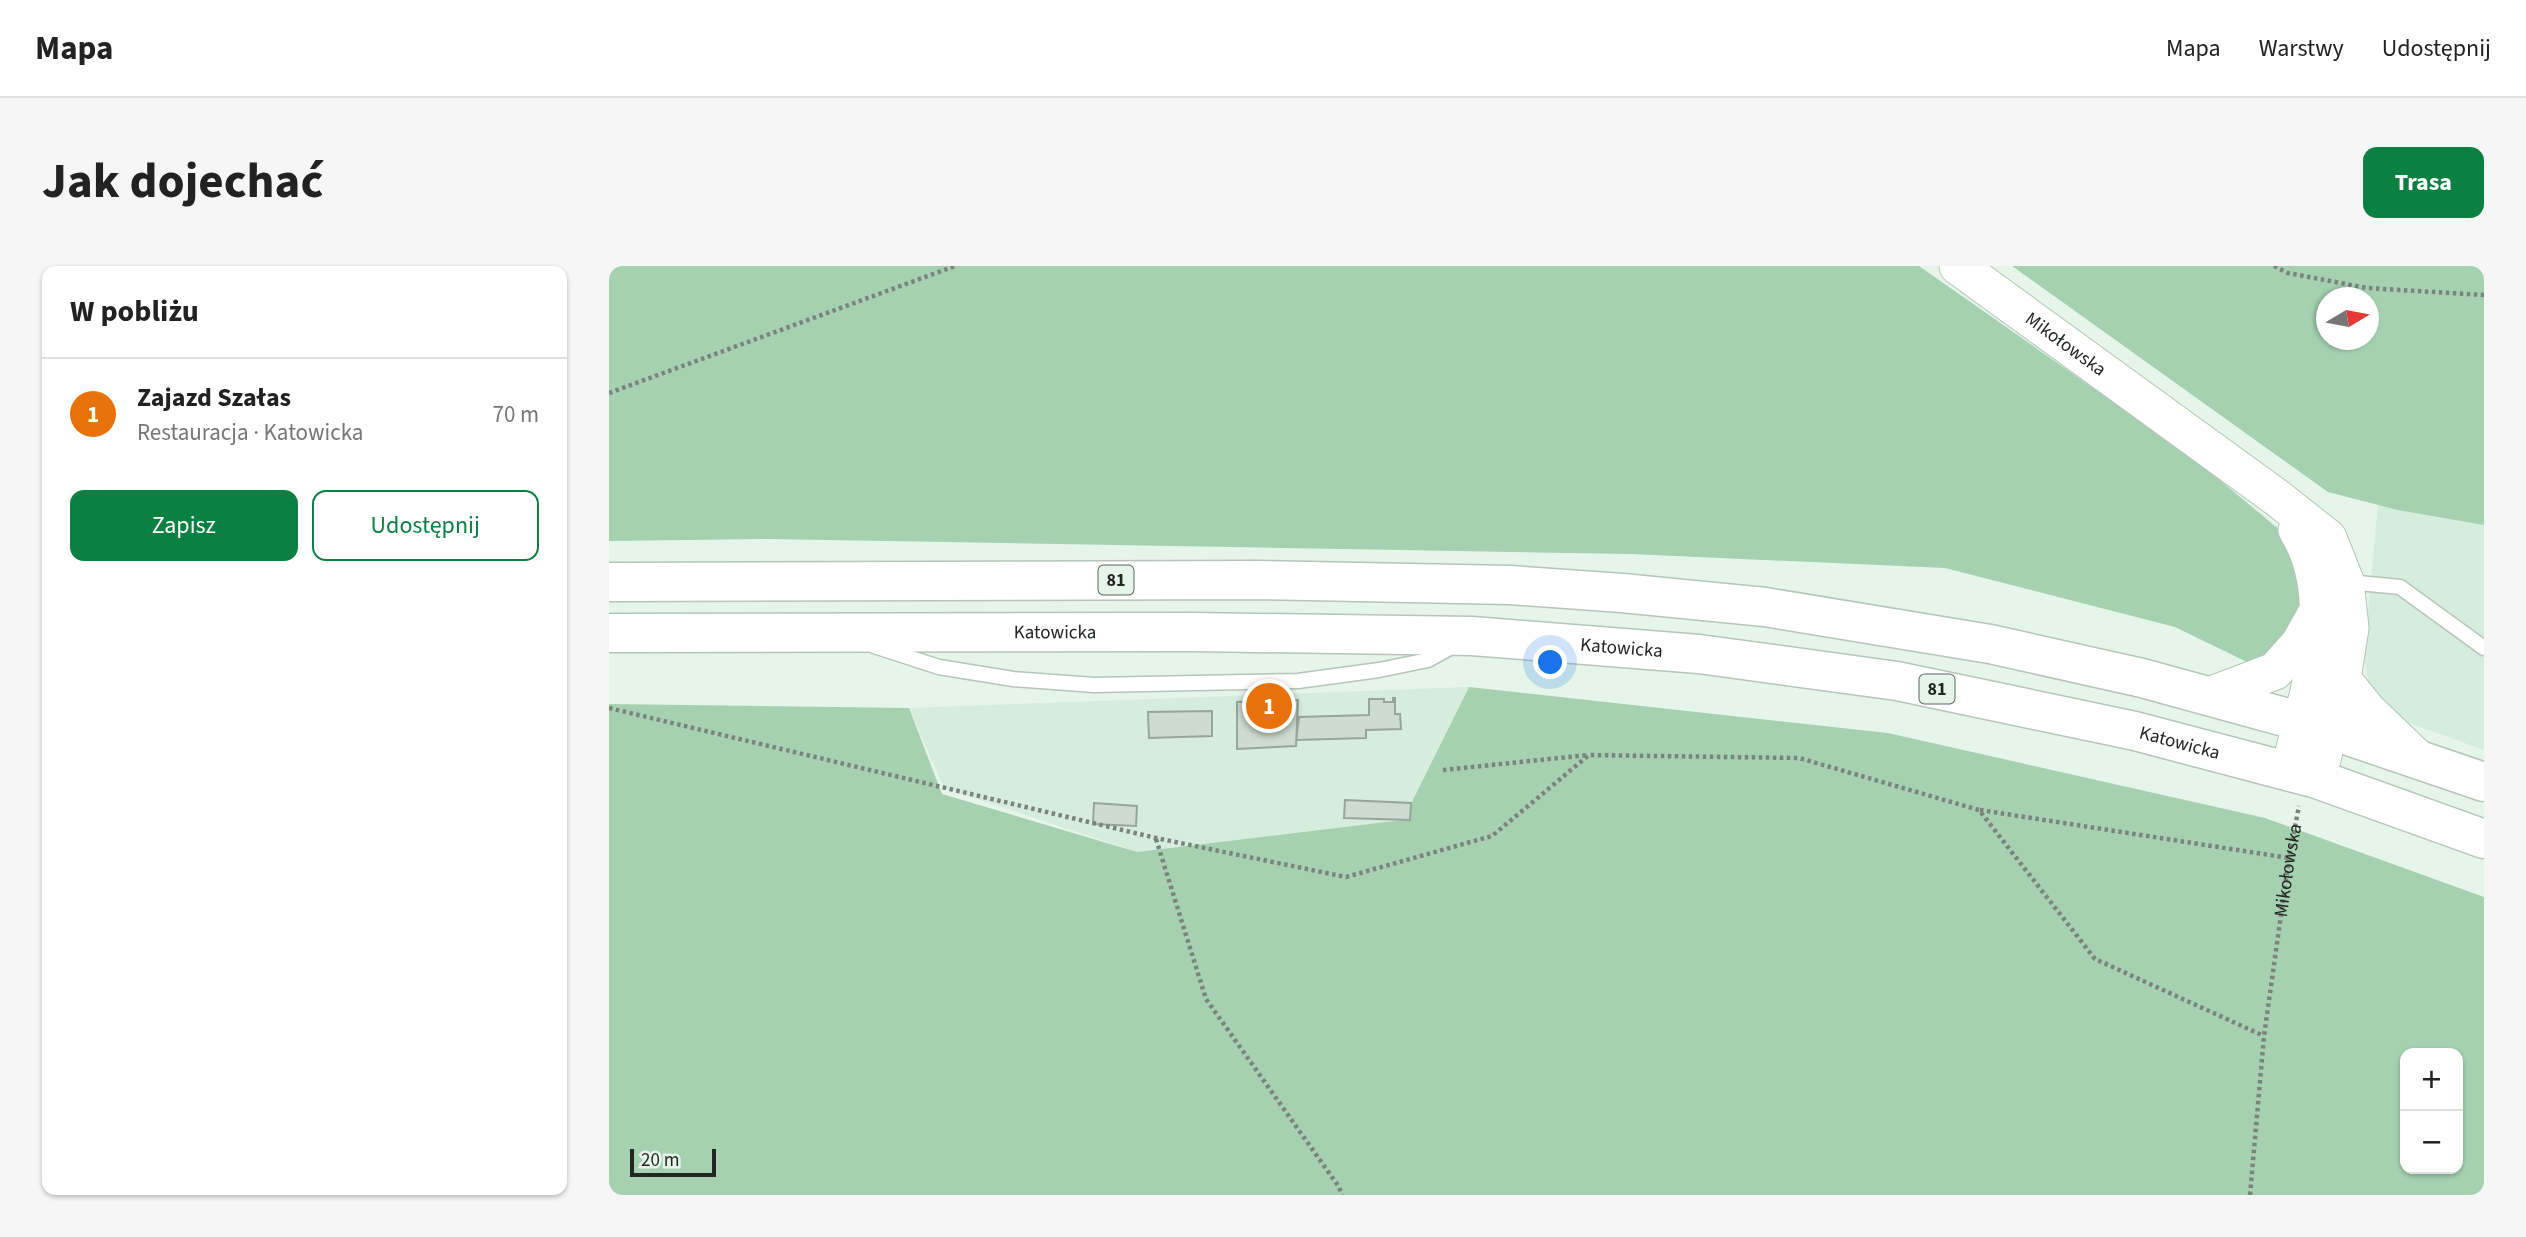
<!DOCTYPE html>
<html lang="pl">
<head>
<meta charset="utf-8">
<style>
	body { margin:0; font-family:"Source Sans 3",sans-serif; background:#f6f6f6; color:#222 }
	.controls { position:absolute; right:21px; bottom:21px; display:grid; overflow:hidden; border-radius:14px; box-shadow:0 2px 5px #0004 }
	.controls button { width:63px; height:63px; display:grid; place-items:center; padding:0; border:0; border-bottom:2px solid #e0e0e0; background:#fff; color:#222; font:35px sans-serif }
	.compass { position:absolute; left:1707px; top:21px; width:63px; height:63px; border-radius:50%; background:#fff; box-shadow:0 2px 5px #0004; rotate:80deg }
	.scale { position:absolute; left:21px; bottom:18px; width:86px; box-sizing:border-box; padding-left:7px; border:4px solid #212622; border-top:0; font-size:19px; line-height:24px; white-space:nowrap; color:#212622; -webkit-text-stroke:5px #e6f5ea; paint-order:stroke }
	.you { position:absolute; left:942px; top:397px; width:24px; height:24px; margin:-18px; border:5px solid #fff; border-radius:50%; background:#1a73e8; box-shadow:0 0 0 10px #1a73e833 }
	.badge { display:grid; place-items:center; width:46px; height:46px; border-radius:50%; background:#0b8043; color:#fff; font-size:23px; font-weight:700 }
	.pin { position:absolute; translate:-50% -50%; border:4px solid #fff; box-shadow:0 2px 7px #0006 }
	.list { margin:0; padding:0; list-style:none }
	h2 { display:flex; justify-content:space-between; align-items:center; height:91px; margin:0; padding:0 28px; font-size:30px }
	h2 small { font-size:23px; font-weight:400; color:#767676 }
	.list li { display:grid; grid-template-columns:46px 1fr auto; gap:21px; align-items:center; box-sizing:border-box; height:112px; padding:0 28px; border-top:2px solid #e0e0e0 }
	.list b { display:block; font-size:26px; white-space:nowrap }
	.list p { margin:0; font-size:23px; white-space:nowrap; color:#767676 }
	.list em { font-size:23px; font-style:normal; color:#767676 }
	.actions { display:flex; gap:14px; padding:21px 28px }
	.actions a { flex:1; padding:16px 0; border:2px solid #0b8043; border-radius:14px; text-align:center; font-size:24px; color:#0b8043 }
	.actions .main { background:#0b8043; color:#fff }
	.map { position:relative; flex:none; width:1875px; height:929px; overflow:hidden; border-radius:14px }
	header { display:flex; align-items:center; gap:42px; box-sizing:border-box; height:98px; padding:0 35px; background:#fff; border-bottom:2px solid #e0e0e0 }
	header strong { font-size:33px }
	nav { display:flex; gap:38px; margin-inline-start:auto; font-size:24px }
	.intro { display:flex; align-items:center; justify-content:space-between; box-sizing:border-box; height:168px; padding:0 42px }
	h1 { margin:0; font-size:49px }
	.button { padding:18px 32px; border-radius:14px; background:#0b8043; color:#fff; font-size:24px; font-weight:700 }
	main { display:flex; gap:42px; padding:0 42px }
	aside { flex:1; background:#fff; border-radius:14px; box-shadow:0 2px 5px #0004 }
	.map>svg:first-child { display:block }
	.built { fill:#d6ecdc }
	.green { fill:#a5d1b1; fill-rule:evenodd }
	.building { fill:#cddbd0; stroke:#97a59a; stroke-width:2 }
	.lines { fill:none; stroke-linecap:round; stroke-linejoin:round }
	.lane-casing { stroke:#b6c4b9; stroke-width:17 }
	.secondary-casing { stroke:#b6c4b9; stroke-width:39 }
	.primary-casing { stroke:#b6c4b9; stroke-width:41 }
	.path { stroke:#7a847d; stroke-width:4.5; stroke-dasharray:3.5 3.5; stroke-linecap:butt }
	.lane { stroke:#fff; stroke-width:14 }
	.secondary { stroke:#fff; stroke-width:37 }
	.primary { stroke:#fff; stroke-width:38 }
	.labels { text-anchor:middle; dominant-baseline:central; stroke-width:6; stroke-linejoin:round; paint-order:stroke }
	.shield { fill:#e6f5ea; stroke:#5c645e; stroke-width:2 }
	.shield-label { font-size:18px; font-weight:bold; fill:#212622 }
	.street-label { font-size:19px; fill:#212622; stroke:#e6f5ea }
</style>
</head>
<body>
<header>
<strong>Mapa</strong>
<nav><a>Mapa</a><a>Warstwy</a><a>Udostępnij</a></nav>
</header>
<div class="intro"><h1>Jak dojechać</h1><a class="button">Trasa</a></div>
<main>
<aside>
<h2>W pobliżu<small></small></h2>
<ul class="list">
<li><span class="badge" style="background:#e8710a">1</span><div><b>Zajazd Szałas</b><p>Restauracja · Katowicka</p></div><em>70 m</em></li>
</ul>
<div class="actions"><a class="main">Zapisz</a><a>Udostępnij</a></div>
</aside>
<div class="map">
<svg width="1875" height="929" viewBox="0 0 1875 929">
	<rect width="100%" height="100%" fill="#e6f5ea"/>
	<g class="built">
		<polygon points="1769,239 1875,259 1875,484 1797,456 1760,420 1755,388"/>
		<polygon points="860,421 795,554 528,586 335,522 300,442"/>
	</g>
	<g class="green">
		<polygon points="0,0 1310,0 1584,192 1677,269 1701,331 1686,375 1642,398 1566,361 1336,302 1022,288 159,273 0,275"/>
		<path d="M1403,0H1875V259L1789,244L1719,226ZM1717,32H1759V74H1717Z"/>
		<path d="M860,421L1279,467L1656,552L1875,631V929H0V438L300,442L333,528L528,586L794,554ZM1796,787H1849V903H1796Z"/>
	</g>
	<g class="building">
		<polygon points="784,432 786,432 786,448 791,448 792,463 757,464 757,472 687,474 690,451 760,449 760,433 775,433 775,436 784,436"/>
		<polygon points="689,434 687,480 628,483 628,436"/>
		<polygon points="603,445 603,470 540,472 539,446"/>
		<polygon points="736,534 802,537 801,554 735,552"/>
		<polygon points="485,537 528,540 527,560 484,558"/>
	</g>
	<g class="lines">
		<g class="lane-casing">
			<g id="lane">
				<polyline points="1739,316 1791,321 1875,382"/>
				<polyline points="265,380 330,401 404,413 485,419 689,415 770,404 819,394 844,380"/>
			</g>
		</g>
		<g class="secondary-casing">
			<g id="secondary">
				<path id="s2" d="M1349,0L1667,231L1719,272L1736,315L1741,362L1733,413L1708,513"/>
				<polyline points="1733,413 1758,444 1808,492"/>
				<polyline points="1600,430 1666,405 1691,377 1706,350"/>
				<path d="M1680,506C1698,432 1732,334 1688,264"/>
			</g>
		</g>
		<g class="primary-casing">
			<g id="primary">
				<polyline points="0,316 649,314 901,319 1013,327 1156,341 1381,378 1533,412 1719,463 1875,516"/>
				<path id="s3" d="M0,367L583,366L863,370L1090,388L1288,415L1526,465L1708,513L1875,573"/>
			</g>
		</g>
		<g class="path">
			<polyline points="1665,0 1679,7 1758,22 1875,29"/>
			<polyline points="0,127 346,0"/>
			<polyline points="0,442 547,572 737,611 883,570 980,489 1190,492 1370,544 1486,693 1655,770"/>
			<polyline points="834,504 979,489"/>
			<polyline points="1371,544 1680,592"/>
			<polyline points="547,573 597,733 730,921 733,929"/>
			<path id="s1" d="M1641,929L1655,770L1680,592L1690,540"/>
		</g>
		<use href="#lane" class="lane"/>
		<use href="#secondary" class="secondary"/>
		<use href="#primary" class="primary"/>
	</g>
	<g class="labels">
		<g class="shield">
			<rect x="489.5" y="299.5" width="35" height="29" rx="5"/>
			<rect x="1310.5" y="408.5" width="35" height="29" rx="5"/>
		</g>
		<g class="shield-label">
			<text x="507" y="314">81</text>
			<text x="1328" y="423">81</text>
		</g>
		<g class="street-label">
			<text stroke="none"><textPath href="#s2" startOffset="133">Mikołowska</textPath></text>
			<text stroke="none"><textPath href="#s3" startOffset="446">Katowicka</textPath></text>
			<text stroke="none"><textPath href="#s3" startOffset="1013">Katowicka</textPath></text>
			<text stroke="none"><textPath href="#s3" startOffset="1580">Katowicka</textPath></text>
			<text stroke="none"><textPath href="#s1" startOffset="327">Mikołowska</textPath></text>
		</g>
	</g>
</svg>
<div class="controls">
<button>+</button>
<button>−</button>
</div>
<svg class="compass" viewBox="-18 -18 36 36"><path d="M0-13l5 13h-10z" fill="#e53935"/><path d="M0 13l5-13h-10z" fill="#767676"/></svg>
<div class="scale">20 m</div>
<div class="you"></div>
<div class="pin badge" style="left:660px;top:440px;background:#e8710a">1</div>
</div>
</main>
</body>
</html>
